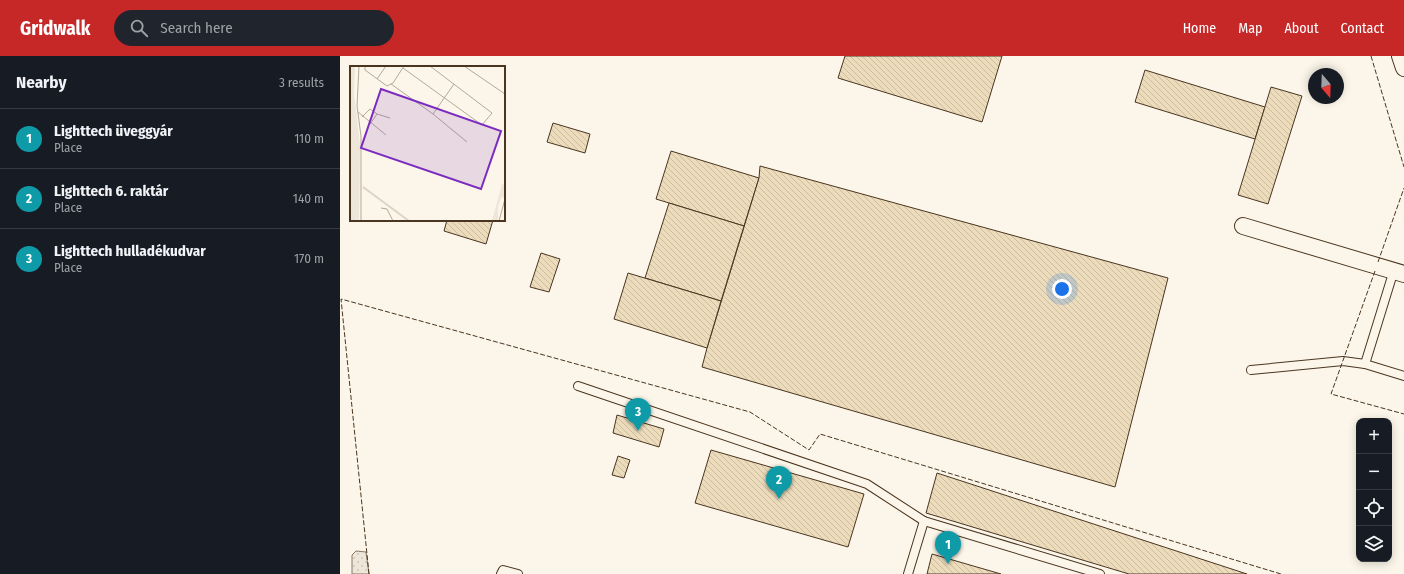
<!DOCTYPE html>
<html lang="en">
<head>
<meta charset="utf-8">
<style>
	body { margin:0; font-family:"Fira Sans Condensed",sans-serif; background:#20242c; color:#f1f3f6 }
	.controls { position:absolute; right:12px; bottom:12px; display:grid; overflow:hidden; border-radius:8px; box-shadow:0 2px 10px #0003 }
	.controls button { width:36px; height:36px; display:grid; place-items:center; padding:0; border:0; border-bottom:1px solid #363941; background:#171b24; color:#f1f3f6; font:20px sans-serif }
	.compass { position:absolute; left:968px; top:12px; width:36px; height:36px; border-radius:50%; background:#171b24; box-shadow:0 2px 10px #0003; rotate:161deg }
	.you { position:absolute; left:722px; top:233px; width:14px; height:14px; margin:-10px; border:3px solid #fff; border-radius:50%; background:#1a73e8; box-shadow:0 0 0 6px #1a73e833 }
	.badge { display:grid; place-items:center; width:26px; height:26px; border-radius:50%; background:#c62828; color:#fff; font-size:13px; font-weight:700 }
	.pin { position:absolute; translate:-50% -33px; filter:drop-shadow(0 1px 2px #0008) }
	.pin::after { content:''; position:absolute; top:21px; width:14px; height:12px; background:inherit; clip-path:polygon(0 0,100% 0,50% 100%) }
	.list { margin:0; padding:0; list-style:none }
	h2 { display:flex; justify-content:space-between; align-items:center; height:52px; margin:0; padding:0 16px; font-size:17px }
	h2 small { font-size:13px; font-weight:400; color:#9ea1a6 }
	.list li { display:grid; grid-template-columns:26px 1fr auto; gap:12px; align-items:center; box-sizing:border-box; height:60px; padding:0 16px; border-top:1px solid #363941 }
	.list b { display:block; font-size:15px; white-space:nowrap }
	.list p { margin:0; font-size:13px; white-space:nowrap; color:#9ea1a6 }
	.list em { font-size:13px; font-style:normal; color:#9ea1a6 }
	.icon { flex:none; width:22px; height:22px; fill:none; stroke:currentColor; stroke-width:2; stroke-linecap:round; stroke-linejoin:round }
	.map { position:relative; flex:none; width:1064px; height:518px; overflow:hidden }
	header { display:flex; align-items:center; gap:24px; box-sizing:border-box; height:56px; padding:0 20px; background:#c62828; color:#fff }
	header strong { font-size:19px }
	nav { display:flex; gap:22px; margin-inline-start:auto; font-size:14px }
	.search { width:280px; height:36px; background:#20242c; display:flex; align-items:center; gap:10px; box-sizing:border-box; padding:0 14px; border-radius:22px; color:#9ea1a6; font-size:15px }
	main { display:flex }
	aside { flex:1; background:#171b24 }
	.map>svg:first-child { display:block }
	.grass { fill:url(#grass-dots); stroke:#887966 }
	.building { fill:url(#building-back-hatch); stroke:#4a3520 }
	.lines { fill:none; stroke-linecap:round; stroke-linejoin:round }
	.lane-casing { stroke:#4a3520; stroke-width:10 }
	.street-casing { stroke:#4a3520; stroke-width:18 }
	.lane { stroke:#fbf6e9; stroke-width:8 }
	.street { stroke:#fbf6e9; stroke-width:16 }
	.fence { stroke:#4a3520; stroke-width:1; stroke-dasharray:5 2; stroke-linecap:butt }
	.inset-river { fill:none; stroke:#dcd4c6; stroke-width:2 }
	.inset-road { fill:none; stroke:#b4a999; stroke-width:1 }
	.view { fill:#7b2cbf; fill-opacity:0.15; stroke:#7b2cbf; stroke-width:2 }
	.inset-edge { fill:none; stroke:#4a3520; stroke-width:2 }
</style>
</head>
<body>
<header>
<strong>Gridwalk</strong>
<div class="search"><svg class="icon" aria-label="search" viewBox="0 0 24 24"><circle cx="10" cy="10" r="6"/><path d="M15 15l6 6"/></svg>Search here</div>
<nav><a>Home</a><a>Map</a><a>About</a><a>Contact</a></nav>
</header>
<main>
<aside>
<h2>Nearby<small>3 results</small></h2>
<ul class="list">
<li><span class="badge" style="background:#0f9aa8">1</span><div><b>Lighttech üveggyár</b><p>Place</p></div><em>110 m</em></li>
<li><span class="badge" style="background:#0f9aa8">2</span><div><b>Lighttech 6. raktár</b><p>Place</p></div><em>140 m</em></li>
<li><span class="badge" style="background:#0f9aa8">3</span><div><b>Lighttech hulladékudvar</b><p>Place</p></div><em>170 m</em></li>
</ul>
</aside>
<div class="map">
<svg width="1064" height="518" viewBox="0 0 1064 518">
	<defs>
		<pattern id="grass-dots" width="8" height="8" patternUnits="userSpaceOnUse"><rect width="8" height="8" fill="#ede6d9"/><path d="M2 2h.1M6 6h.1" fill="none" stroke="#cdc6ba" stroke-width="1.8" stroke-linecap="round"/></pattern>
		<pattern id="building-back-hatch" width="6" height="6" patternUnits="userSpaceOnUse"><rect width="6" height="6" fill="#ecdcbc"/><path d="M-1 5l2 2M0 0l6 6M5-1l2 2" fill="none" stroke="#ccbda1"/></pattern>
	</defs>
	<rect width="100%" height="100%" fill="#fbf6e9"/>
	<polygon class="grass" points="16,495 26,496 29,518 12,518 12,499"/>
	<g class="building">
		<polygon points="505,0 662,0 642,66 498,22"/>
		<polygon points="805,14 925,51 915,83 795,46"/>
		<polygon points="931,31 962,40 928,148 898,139"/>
		<polygon points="213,67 250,78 245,97 207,86"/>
		<polygon points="331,95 419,122 404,170 316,143"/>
		<polygon points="420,110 828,222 775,431 362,311 367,292 419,122"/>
		<polygon points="329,147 404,170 381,245 305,222"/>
		<polygon points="107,164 153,164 146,188 104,175"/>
		<polygon points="201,197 220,203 209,236 190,231"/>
		<polygon points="288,217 381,245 367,292 274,263"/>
		<polygon points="277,359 324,373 319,391 273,377"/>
		<polygon points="371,394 524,438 508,491 355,447"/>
		<polygon points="278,400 290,404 284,422 272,419"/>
		<polygon points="597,417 907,518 789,518 586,457"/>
		<polygon points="592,498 661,518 587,518"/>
	</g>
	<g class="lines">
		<g class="lane-casing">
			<g id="lane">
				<polyline points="1054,214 1025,308 1064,320"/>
				<polyline points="911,314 1003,305 1025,308"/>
				<polyline points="238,330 527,428 584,465"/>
				<polyline points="161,518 163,514 178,518"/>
				<polyline points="568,518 584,465 760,518"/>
			</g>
		</g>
		<g class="street-casing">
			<g id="street">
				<polyline points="1060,0 1064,12"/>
				<polyline points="903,170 1064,218"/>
			</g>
		</g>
		<use href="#lane" class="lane"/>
		<use href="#street" class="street"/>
		<g class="fence">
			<polyline points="1031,0 1064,111"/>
			<polyline points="1038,206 1064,132"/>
			<polyline points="1035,215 991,338 1064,358"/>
			<polyline points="29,518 1,243 410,356 469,394 480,378 941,518"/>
		</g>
	</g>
	<g transform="translate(10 10)">
		<rect width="155" height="155" fill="#fbf6e9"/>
		<path d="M152,118L155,119L154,131L151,132L148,141V155H142Z" fill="#ede6d9"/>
		<path d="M0,0H5L4,28L10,79L9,155H0Z" fill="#ede6d9"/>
		<path class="inset-river" d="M13,121L59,155"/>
		<path class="inset-road" d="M9,0L7,40L11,70V155M15,0V4L37,20L43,17L54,0M114,0L155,28M53,2L132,59L142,47L80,0M27,13L36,0M41,18L83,48L104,18M8,46L36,69M27,48L40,52M83,48L117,76M12,51L20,43L27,48L20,58M31,142L37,143L43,155M149,155L155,133"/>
		<path class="view" d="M31,23L151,65L131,123L11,82Z"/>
		<rect width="155" height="155" class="inset-edge"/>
	</g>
</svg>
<div class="controls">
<button>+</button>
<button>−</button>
<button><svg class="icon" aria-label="locate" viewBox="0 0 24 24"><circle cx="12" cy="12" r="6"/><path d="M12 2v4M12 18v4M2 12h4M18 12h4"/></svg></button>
<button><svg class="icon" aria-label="layers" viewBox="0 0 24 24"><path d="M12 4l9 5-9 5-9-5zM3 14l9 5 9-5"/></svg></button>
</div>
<svg class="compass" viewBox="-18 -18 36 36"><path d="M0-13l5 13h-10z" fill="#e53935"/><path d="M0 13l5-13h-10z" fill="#9ea1a6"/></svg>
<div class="you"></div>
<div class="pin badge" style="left:608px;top:508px;background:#0f9aa8">1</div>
<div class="pin badge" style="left:439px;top:443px;background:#0f9aa8">2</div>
<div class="pin badge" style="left:298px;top:375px;background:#0f9aa8">3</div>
</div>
</main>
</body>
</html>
